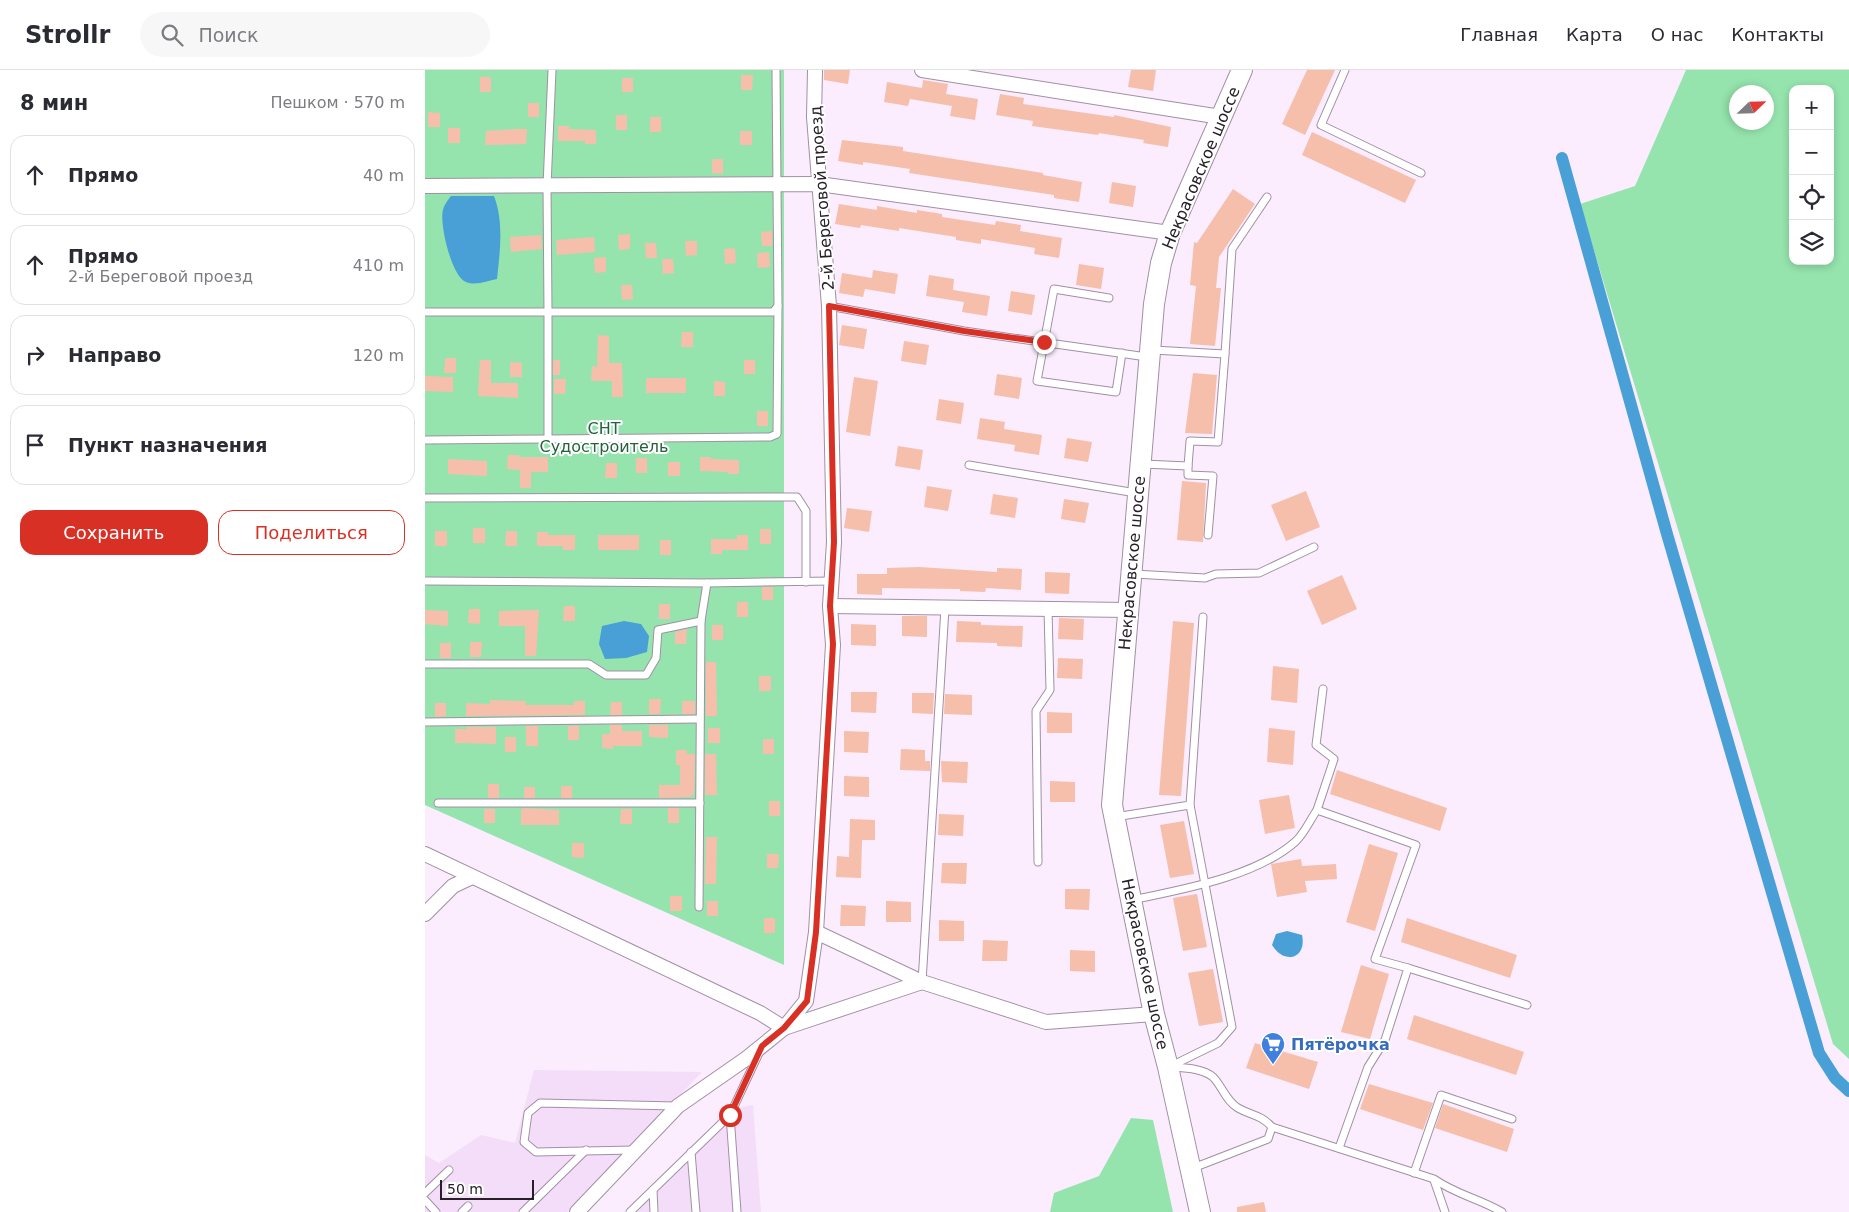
<!DOCTYPE html>
<html lang="ru">
<head>
<meta charset="utf-8">
<style>
	body { margin:0; font-family:"DejaVu Sans",sans-serif; background:#f7f7f7; color:#2b2b33 }
	.controls { position:absolute; right:15px; top:15px; display:grid; overflow:hidden; border-radius:10px; box-shadow:0 2px 8px #0003 }
	.controls button { width:45px; height:45px; display:grid; place-items:center; padding:0; border:0; border-bottom:1px solid #e1e1e2; background:#fff; color:#2b2b33; font:25px sans-serif }
	.compass { position:absolute; left:1304px; top:15px; width:45px; height:45px; border-radius:50%; background:#fff; box-shadow:0 2px 8px #0003; rotate:67deg }
	.scale { position:absolute; left:15px; bottom:12px; width:94px; box-sizing:border-box; padding-left:5px; border:2px solid #272029; border-top:0; font-size:14px; line-height:18px; white-space:nowrap; color:#272029; -webkit-text-stroke:4px #fff; paint-order:stroke }
	.stop { position:absolute; width:15px; height:15px; margin:-11px; border:4px solid #d93025; border-radius:50%; background:#fff }
	.stop.end { background:#d93025; border-color:#fff; box-shadow:0 1px 5px #0008 }
	.list { margin:0; padding:0; list-style:none }
	h2 { display:flex; justify-content:space-between; align-items:center; height:65px; margin:0; padding:0 20px; font-size:21px }
	h2 small { font-size:16px; font-weight:400; color:#7c7c81 }
	.list li { display:grid; grid-template-columns:32px 1fr auto; gap:15px; align-items:center; box-sizing:border-box; height:80px; margin:0 10px 10px; padding:0 10px; border:1px solid #e1e1e2; border-radius:15px }
	.list b { display:block; font-size:19px; white-space:nowrap }
	.list p { margin:0; font-size:16px; white-space:nowrap; color:#7c7c81 }
	.list em { font-size:16px; font-style:normal; color:#7c7c81 }
	.actions { display:flex; gap:10px; padding:15px 20px }
	.actions a { flex:1; padding:11px 0; border:1px solid #d93025; border-radius:15px; text-align:center; font-size:18px; color:#d93025 }
	.actions .main { background:#d93025; color:#fff }
	.icon { flex:none; width:28px; height:28px; fill:none; stroke:currentColor; stroke-width:2; stroke-linecap:round; stroke-linejoin:round }
	.map { position:relative; flex:none; width:1424px; height:1142px; overflow:hidden }
	header { display:flex; align-items:center; gap:30px; box-sizing:border-box; height:70px; padding:0 25px; background:#fff; border-bottom:1px solid #e1e1e2 }
	header strong { font-size:24px }
	nav { display:flex; gap:28px; margin-inline-start:auto; font-size:18px }
	.search { width:350px; height:45px; background:#f7f7f7; display:flex; align-items:center; gap:12px; box-sizing:border-box; padding:0 18px; border-radius:28px; color:#7c7c81; font-size:19px }
	main { display:flex }
	aside { flex:1; background:#fff }
	.map>svg:first-child { display:block }
	.built { fill:#f4ddf9 }
	.green { fill:#95e4ae; fill-rule:evenodd }
	.water { fill:#48a0d6 }
	.lines { fill:none; stroke-linecap:round; stroke-linejoin:round }
	.canal { stroke:#48a0d6; stroke-width:12 }
	.building { fill:#f6bfab }
	.service-casing { stroke:#a090a4; stroke-width:9 }
	.minor-casing { stroke:#a090a4; stroke-width:16 }
	.secondary-casing { stroke:#a090a4; stroke-width:22 }
	.service { stroke:#fff; stroke-width:7 }
	.minor { stroke:#fff; stroke-width:14 }
	.secondary { stroke:#fff; stroke-width:20 }
	.route { stroke:#d93025; stroke-width:6 }
	.labels { text-anchor:middle; dominant-baseline:central; stroke-width:4; stroke-linejoin:round; paint-order:stroke }
	.street-label { font-size:16px; fill:#272029; stroke:#fff }
	.park-label { font-size:16px; fill:#25613c; stroke:#fff }
	.shop-label { font-size:16px; font-weight:bold; fill:#366cbe; stroke:#fff; text-anchor:start }
</style>
</head>
<body>
<header>
<strong>Strollr</strong>
<div class="search"><svg class="icon" aria-label="search" viewBox="0 0 24 24"><circle cx="10" cy="10" r="6"/><path d="M15 15l6 6"/></svg>Поиск</div>
<nav><a>Главная</a><a>Карта</a><a>О нас</a><a>Контакты</a></nav>
</header>
<main>
<aside>
<h2>8 мин<small>Пешком · 570 m</small></h2>
<ul class="list">
<li><svg class="icon" aria-label="ahead" viewBox="0 0 24 24"><path d="M12 20V5M6 11l6-6 6 6"/></svg><div><b>Прямо</b></div><em>40 m</em></li>
<li><svg class="icon" aria-label="ahead" viewBox="0 0 24 24"><path d="M12 20V5M6 11l6-6 6 6"/></svg><div><b>Прямо</b><p>2-й Береговой проезд</p></div><em>410 m</em></li>
<li><svg class="icon" aria-label="right" viewBox="0 0 24 24"><path d="M7 20v-9h11M14 6l5 5-5 5"/></svg><div><b>Направо</b></div><em>120 m</em></li>
<li><svg class="icon" aria-label="arrive" viewBox="0 0 24 24"><path d="M6 21V4h12l-3 4 3 4H6"/></svg><div><b>Пункт назначения</b></div></li>
</ul>
<div class="actions"><a class="main">Сохранить</a><a>Поделиться</a></div>
</aside>
<div class="map">
<svg width="1424" height="1142" viewBox="0 0 1424 1142">
	<rect width="100%" height="100%" fill="#fbecfe"/>
	<g class="built">
		<polygon points="109,1000 277,1002 142,1142 0,1142 0,1085 14,1093 56,1065 90,1073"/>
		<polygon points="328,1035 336,1142 201,1142 307,1039"/>
	</g>
	<g class="green">
		<polygon points="0,0 359,0 359,895 0,735"/>
		<path d="M1261,0H1424V989L1408,974L1155,134L1210,116ZM1368,19H1405V191H1368ZM1342,22V52H1312V22Z"/>
		<polygon points="706,1048 728,1050 748,1142 625,1142 629,1123 674,1106"/>
	</g>
	<g class="water">
		<path d="M26,126H69C79,152 75,181 72,209C62,211 51,216 41,212C27,208 14,153 18,140C19,135 23,130 26,126Z"/>
		<polygon points="199,551 216,554 224,566 222,582 201,588 180,589 174,574 177,556"/>
		<path d="M862,861L877,865C882,889 859,895 847,875L851,864Z"/>
	</g>
	<g class="lines">
		<polyline class="canal" points="1137,88 1242,464 1394,983 1410,1008 1424,1021"/>
	</g>
	<g class="building">
		<polygon points="399,0 425,0 423,14 399,10"/>
		<polygon points="706,0 731,0 728,21 703,17"/>
		<polygon points="882,0 910,0 880,65 857,54"/>
		<polygon points="316,5 328,5 327,20 316,20"/>
		<rect x="55" y="7" width="11" height="15"/>
		<rect x="197" y="8" width="11" height="14"/>
		<polygon points="498,10 523,14 521,24 553,29 550,50 525,46 527,36 485,29 483,36 459,32 462,12 497,18"/>
		<polygon points="575,24 599,28 598,34 689,47 689,45 746,57 743,77 718,73 719,70 674,63 673,65 607,56 608,51 571,45"/>
		<rect x="103" y="33" width="11" height="14"/>
		<polygon points="3,42 15,43 15,57 3,57"/>
		<rect x="191" y="45" width="11" height="15"/>
		<rect x="225" y="47" width="11" height="15"/>
		<polygon points="133,56 144,56 144,59 171,60 171,74 160,74 160,71 133,71"/>
		<rect x="23" y="58" width="12" height="15"/>
		<polygon points="90,59 102,59 101,74 60,75 61,61"/>
		<rect x="315" y="61" width="12" height="14"/>
		<polygon points="887,62 991,110 980,133 877,85"/>
		<polygon points="417,70 478,77 478,81 618,103 618,105 657,112 654,132 629,128 629,125 484,103 485,99 438,92 438,95 413,91"/>
		<polygon points="287,89 298,89 298,104 287,103"/>
		<polygon points="687,112 711,116 708,137 684,133"/>
		<polygon points="808,119 830,134 794,187 791,218 796,218 790,276 765,274 771,216 765,215 769,172 772,173"/>
		<polygon points="414,134 452,140 452,136 492,143 492,140 517,144 517,147 570,155 571,151 596,155 595,161 637,168 634,188 609,184 610,178 556,169 556,174 531,170 531,167 474,158 474,161 436,155 435,158 410,154"/>
		<polygon points="347,161 347,176 337,176 336,162"/>
		<polygon points="205,164 205,179 194,180 193,165"/>
		<polygon points="116,165 117,179 86,182 85,167"/>
		<polygon points="169,167 170,182 132,185 131,170"/>
		<polygon points="260,171 272,171 272,185 261,186"/>
		<polygon points="220,173 231,173 232,188 221,188"/>
		<polygon points="310,178 311,193 300,194 299,179"/>
		<polygon points="344,182 345,197 333,198 332,183"/>
		<polygon points="181,187 181,202 170,203 169,188"/>
		<polygon points="237,189 248,189 249,203 238,204"/>
		<polygon points="654,194 679,198 676,219 651,215"/>
		<polygon points="448,200 473,204 470,224 440,219 438,227 414,223 417,203 447,208"/>
		<polygon points="504,205 529,209 528,220 565,226 562,246 537,242 539,232 501,226"/>
		<polygon points="196,215 207,215 208,229 197,230"/>
		<polygon points="586,221 610,225 607,245 583,241"/>
		<polygon points="417,255 442,259 439,279 414,275"/>
		<polygon points="257,262 268,262 268,277 256,277"/>
		<polygon points="173,265 184,266 184,293 197,293 198,327 187,327 187,311 166,311 167,296 172,297"/>
		<polygon points="479,271 504,275 501,295 476,291"/>
		<polygon points="20,288 31,288 31,303 19,303"/>
		<polygon points="55,290 66,290 66,313 93,313 93,328 53,326"/>
		<rect x="128" y="290" width="7" height="15"/>
		<rect x="319" y="290" width="11" height="14"/>
		<polygon points="85,292 97,293 97,307 85,307"/>
		<polygon points="768,303 792,305 787,364 760,363"/>
		<polygon points="572,304 597,308 594,329 569,325"/>
		<polygon points="0,306 28,307 28,322 0,321"/>
		<polygon points="429,307 453,311 445,366 421,362"/>
		<rect x="221" y="308" width="40" height="15"/>
		<polygon points="129,309 141,309 140,324 129,324"/>
		<polygon points="289,311 300,312 300,326 289,326"/>
		<polygon points="514,329 539,333 536,354 511,350"/>
		<rect x="332" y="341" width="11" height="15"/>
		<polygon points="555,348 580,352 579,359 617,365 614,385 589,381 590,375 552,369"/>
		<polygon points="642,368 667,372 663,392 639,388"/>
		<polygon points="473,376 498,380 495,400 470,396"/>
		<polygon points="83,385 94,385 94,387 123,387 123,402 106,402 106,418 95,418 95,400 82,399"/>
		<polygon points="275,387 286,387 286,389 314,390 314,404 303,404 303,402 275,401"/>
		<rect x="211" y="388" width="11" height="15"/>
		<polygon points="23,389 62,391 62,406 23,404"/>
		<rect x="243" y="392" width="12" height="14"/>
		<polygon points="181,393 192,393 192,408 180,408"/>
		<polygon points="757,411 781,413 778,472 752,470"/>
		<polygon points="502,416 527,420 523,441 499,437"/>
		<polygon points="881,421 895,457 861,471 846,435"/>
		<polygon points="568,424 593,428 590,448 565,444"/>
		<polygon points="639,429 664,433 660,453 636,449"/>
		<polygon points="422,438 447,441 444,462 419,458"/>
		<rect x="48" y="458" width="12" height="15"/>
		<rect x="335" y="459" width="11" height="15"/>
		<rect x="10" y="461" width="12" height="15"/>
		<polygon points="81,461 92,461 92,476 80,476"/>
		<polygon points="112,462 123,462 123,465 150,465 150,480 138,480 138,476 112,476"/>
		<rect x="173" y="465" width="41" height="15"/>
		<polygon points="312,465 323,465 323,480 297,480 297,484 286,484 286,469 312,469"/>
		<rect x="235" y="470" width="11" height="15"/>
		<polygon points="494,497 572,502 572,498 597,499 596,520 561,518 560,522 535,521 535,519 457,518 457,525 432,524 432,504 462,504 462,498"/>
		<polygon points="620,502 645,503 644,524 620,523"/>
		<polygon points="917,505 932,539 897,555 882,521"/>
		<rect x="337" y="517" width="11" height="13"/>
		<rect x="312" y="532" width="11" height="15"/>
		<rect x="234" y="534" width="11" height="15"/>
		<polygon points="139,536 150,536 150,551 138,551"/>
		<polygon points="44,539 55,539 55,554 43,553"/>
		<polygon points="0,540 23,541 23,556 0,554"/>
		<polygon points="114,540 111,586 100,586 100,556 74,556 74,541"/>
		<polygon points="477,546 502,546 502,567 477,566"/>
		<polygon points="634,548 659,549 658,570 633,569"/>
		<polygon points="532,551 556,552 556,555 598,556 597,577 572,576 572,573 531,572"/>
		<polygon points="748,551 769,553 756,726 734,725"/>
		<polygon points="426,554 451,555 451,576 426,575"/>
		<rect x="287" y="555" width="11" height="15"/>
		<polygon points="262,559 261,574 250,574 250,562"/>
		<polygon points="45,572 57,572 56,587 45,587"/>
		<rect x="15" y="573" width="11" height="15"/>
		<polygon points="633,588 658,589 657,609 632,608"/>
		<polygon points="281,592 291,592 292,646 281,646"/>
		<polygon points="848,596 874,599 872,633 846,630"/>
		<rect x="334" y="606" width="12" height="15"/>
		<polygon points="426,622 452,622 451,643 426,642"/>
		<polygon points="487,623 509,623 508,644 487,643"/>
		<polygon points="520,624 547,625 547,645 519,644"/>
		<polygon points="224,629 236,629 235,644 224,644"/>
		<polygon points="65,630 101,631 101,635 149,635 149,631 160,631 160,645 41,646 41,633 65,634"/>
		<rect x="257" y="631" width="13" height="13"/>
		<polygon points="186,632 197,632 197,645 185,645"/>
		<polygon points="10,633 21,633 21,646 10,647"/>
		<polygon points="622,642 647,643 647,663 622,663"/>
		<polygon points="185,655 197,655 197,661 217,661 217,676 188,676 188,679 177,678 177,664 185,664"/>
		<polygon points="224,655 243,655 243,668 224,667"/>
		<rect x="101" y="656" width="12" height="20"/>
		<rect x="143" y="656" width="11" height="14"/>
		<polygon points="41,657 71,657 71,674 30,673 30,659 41,659"/>
		<rect x="283" y="658" width="12" height="15"/>
		<polygon points="844,658 870,661 868,695 842,692"/>
		<polygon points="419,661 444,662 443,683 419,682"/>
		<rect x="80" y="667" width="11" height="15"/>
		<rect x="338" y="669" width="11" height="15"/>
		<polygon points="476,679 500,680 500,691 505,691 505,701 475,700"/>
		<polygon points="251,680 262,680 262,684 270,684 269,725 266,725 266,727 234,728 234,715 255,715 255,695 251,695"/>
		<polygon points="280,684 291,684 292,725 280,725"/>
		<polygon points="516,691 543,692 542,713 517,712"/>
		<polygon points="912,700 1022,738 1015,761 905,724"/>
		<polygon points="419,706 444,707 444,727 419,726"/>
		<polygon points="625,711 650,712 650,732 625,732"/>
		<rect x="63" y="714" width="11" height="14"/>
		<rect x="136" y="716" width="11" height="12"/>
		<rect x="99" y="717" width="11" height="11"/>
		<polygon points="864,725 870,758 840,764 834,730"/>
		<rect x="344" y="731" width="11" height="15"/>
		<polygon points="99,738 134,740 134,755 96,755 96,740"/>
		<rect x="243" y="738" width="11" height="15"/>
		<rect x="59" y="739" width="11" height="14"/>
		<polygon points="196,739 207,739 207,754 195,754"/>
		<polygon points="514,744 539,745 538,766 513,765"/>
		<polygon points="425,749 450,750 450,770 437,770 436,808 411,807 412,786 424,787"/>
		<polygon points="759,751 769,804 745,808 735,755"/>
		<polygon points="281,767 292,767 291,814 280,814"/>
		<polygon points="147,773 159,773 159,788 147,787"/>
		<polygon points="944,774 973,783 950,861 921,852"/>
		<polygon points="342,784 354,784 353,798 342,798"/>
		<polygon points="876,789 877,796 911,794 912,809 880,811 882,822 852,827 846,794"/>
		<polygon points="517,793 542,793 541,814 516,813"/>
		<polygon points="640,819 665,819 664,840 640,839"/>
		<polygon points="772,824 782,877 758,881 748,828"/>
		<rect x="245" y="826" width="12" height="15"/>
		<rect x="282" y="831" width="11" height="15"/>
		<polygon points="461,831 486,832 486,852 461,852"/>
		<polygon points="416,835 441,836 440,856 415,856"/>
		<rect x="339" y="848" width="11" height="15"/>
		<polygon points="982,848 1092,885 1085,908 976,872"/>
		<polygon points="514,850 539,851 539,871 514,871"/>
		<polygon points="558,870 583,871 582,891 557,891"/>
		<polygon points="645,880 670,881 670,902 645,901"/>
		<polygon points="936,895 964,904 945,969 916,962"/>
		<polygon points="788,899 798,952 774,956 763,903"/>
		<polygon points="989,945 1099,982 1091,1005 982,969"/>
		<polygon points="830,973 893,992 884,1019 821,998"/>
		<polygon points="944,1014 1008,1033 998,1060 935,1039"/>
		<polygon points="1018,1034 1089,1059 1082,1082 1010,1058"/>
		<polygon points="839,1132 841,1142 812,1142 812,1137"/>
	</g>
	<g class="lines">
		<g class="service-casing">
			<g id="service">
				<polyline points="127,0 122,116 123,242 348,242 353,236 351,0"/>
				<polyline points="920,0 896,55 996,103"/>
				<polyline points="684,228 629,219 612,311 691,322 697,283"/>
				<polyline points="404,236 539,261 722,287"/>
				<polyline points="0,242 123,242 123,369 345,367 352,364 353,236"/>
				<polyline points="728,280 800,284 807,179 842,127"/>
				<polyline points="0,370 123,369"/>
				<polyline points="718,394 763,396 763,405 788,406 783,465"/>
				<polyline points="544,395 711,423"/>
				<polyline points="763,396 765,371 793,372 800,284"/>
				<polyline points="0,428 372,427 381,441 381,512"/>
				<polyline points="709,504 780,508 791,504 834,503 889,477"/>
				<polyline points="0,511 282,513"/>
				<polyline points="0,594 164,594 181,605 221,605 231,588 233,560 276,551"/>
				<polyline points="898,619 891,675 909,689 892,740 991,775 950,889 983,898 960,970 943,997 914,1078"/>
				<polyline points="0,652 275,649"/>
				<polyline points="13,733 275,733"/>
				<polyline points="690,747 765,735 778,547"/>
				<polyline points="613,792 611,641 625,620 623,539"/>
				<path d="M707,830C758,819 830,807 870,772C879,764 885,750 892,740"/>
				<polyline points="274,837 276,551 282,513 407,511"/>
				<polyline points="983,898 1102,935"/>
				<polyline points="497,912 520,538"/>
				<polyline points="746,996 793,973 807,957 765,735"/>
				<path d="M746,997C759,998 777,998 788,1007C797,1016 801,1031 813,1038C827,1046 835,1044 847,1057L1009,1109C1032,1125 1053,1128 1077,1142"/>
				<polyline points="209,1080 111,1082 99,1072 103,1043 115,1033 251,1036"/>
				<polyline points="266,1082 271,1142"/>
				<polyline points="768,1098 843,1069 847,1057"/>
				<polyline points="989,1103 1016,1025 1087,1049"/>
				<polyline points="1009,1110 1020,1142"/>
				<polyline points="228,1120 229,1142"/>
				<polyline points="0,1123 24,1100"/>
				<polyline points="0,1130 11,1142"/>
				<polyline points="37,1142 43,1136"/>
				<polyline points="98,1142 161,1080"/>
				<polyline points="205,1142 305,1045"/>
				<polyline points="312,1142 305,1045 334,983"/>
			</g>
		</g>
		<g class="minor-casing">
			<g id="minor">
				<polyline points="497,0 796,47"/>
				<polyline points="0,116 394,114 745,163"/>
				<polyline points="405,536 703,540"/>
				<polyline points="0,784 335,943 359,958 497,912"/>
				<polyline points="0,844 28,816 47,807"/>
				<polyline points="391,862 497,912 621,952 729,944"/>
				<polyline points="152,1142 253,1036 322,988 359,958 381,931 391,862 408,575 405,536 409,472 404,236 389,47 390,0"/>
			</g>
		</g>
		<g class="secondary-casing">
			<polyline id="secondary" points="775,1142 743,997 729,944 687,735 729,234 736,193 745,163 817,0"/>
		</g>
		<use href="#service" class="service"/>
		<use href="#minor" class="minor"/>
		<use href="#secondary" class="secondary"/>
	</g>
	<g class="lines">
		<polyline class="route" points="305,1045 337,976 359,958 382,931 391,862 408,574 405,536 409,472 404,236 539,261 619,272"/>
	</g>
	<defs>
		<g id="supermarket-pin" transform="scale(1.25)"><path d="M0 17L-7.5 6A9.5 9.5 0 1 1 7.5 6Z" fill="#3f7fe0" stroke="#fff"/><path d="M-6-5.5h2.5l.6 2H6L4.5 2H-2.5L-4.4-4H-6ZM-1.5 3.2a1.3 1.3 0 1 0 .1 0ZM3 3.2a1.3 1.3 0 1 0 .1 0Z" fill="#fff"/></g>
	</defs>
	<g fill-rule="evenodd">
		<use href="#supermarket-pin" x="848" y="974"/>
	</g>
	<g class="labels">
		<g class="street-label">
			<text transform="translate(776 98) rotate(-67)">Некрасовское шоссе</text>
			<text transform="translate(397 128) rotate(-94)">2-й Береговой проезд</text>
			<text transform="translate(707 493) rotate(-85)">Некрасовское шоссе</text>
			<text transform="translate(720 894) rotate(78)">Некрасовское шоссе</text>
		</g>
		<g class="park-label">
			<text x="179" y="358">СНТ<tspan x="179" dy="18">Судостроитель</tspan></text>
		</g>
		<g class="shop-label">
			<text x="866" y="974">Пятёрочка</text>
		</g>
	</g>
</svg>
<div class="controls">
<button>+</button>
<button>−</button>
<button><svg class="icon" aria-label="locate" viewBox="0 0 24 24"><circle cx="12" cy="12" r="6"/><path d="M12 2v4M12 18v4M2 12h4M18 12h4"/></svg></button>
<button><svg class="icon" aria-label="layers" viewBox="0 0 24 24"><path d="M12 4l9 5-9 5-9-5zM3 14l9 5 9-5"/></svg></button>
</div>
<svg class="compass" viewBox="-18 -18 36 36"><path d="M0-13l5 13h-10z" fill="#e53935"/><path d="M0 13l5-13h-10z" fill="#7c7c81"/></svg>
<div class="scale">50 m</div>
<div class="stop" style="left:305px;top:1045px"></div>
<div class="stop end" style="left:619px;top:272px"></div>
</div>
</main>
</body>
</html>
